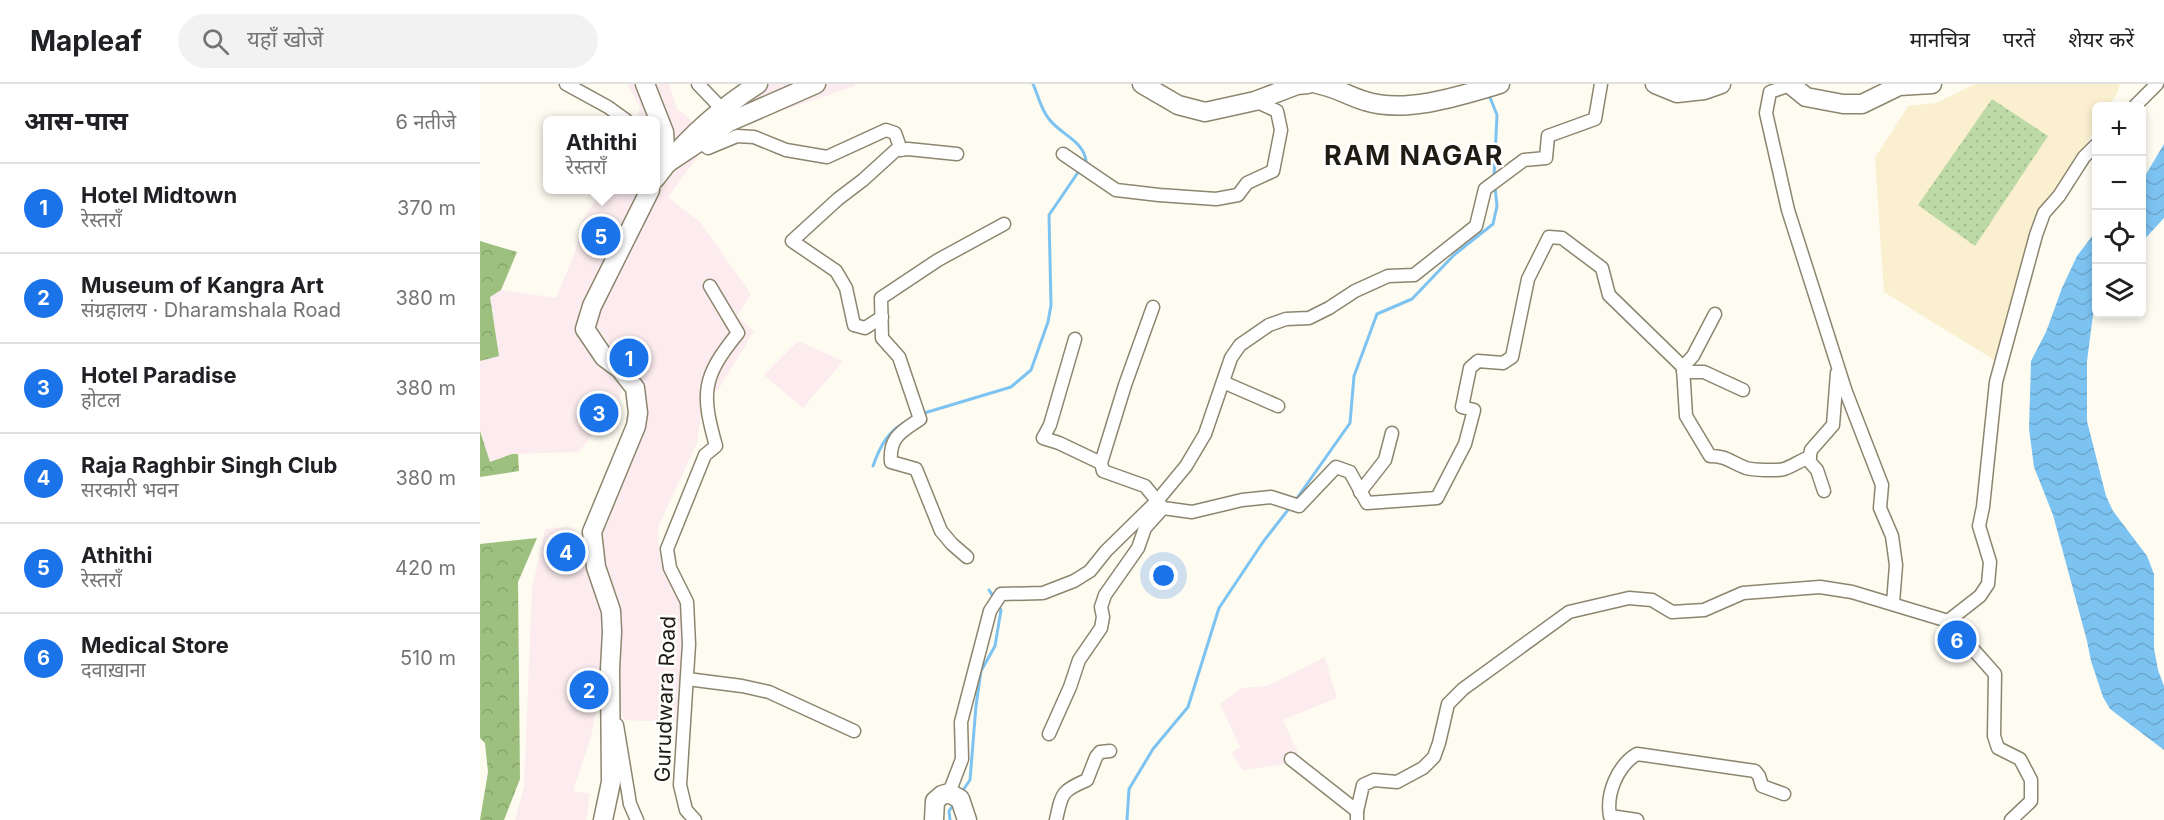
<!DOCTYPE html>
<html lang="hi">
<head>
<meta charset="utf-8">
<style>
	body { margin:0; font-family:Inter,"Noto Sans Devanagari",sans-serif; background:#f2f2f2; color:#202124 }
	.controls { position:absolute; right:18px; top:18px; display:grid; overflow:hidden; border-radius:9px; box-shadow:0 3px 9px #0003 }
	.controls button { width:54px; height:54px; display:grid; place-items:center; padding:0; border:0; border-bottom:2px solid #e0e0e0; background:#fff; color:#202124; font:30px sans-serif }
	.you { position:absolute; left:684px; top:492px; width:21px; height:21px; margin:-15px; border:4px solid #fff; border-radius:50%; background:#1a73e8; box-shadow:0 0 0 9px #1a73e833 }
	.badge { display:grid; place-items:center; width:39px; height:39px; border-radius:50%; background:#1a73e8; color:#fff; font-size:20px; font-weight:700 }
	.pin { position:absolute; translate:-50% -50%; border:3px solid #fff; box-shadow:0 2px 6px #0006 }
	.popup { position:absolute; left:63px; top:32px; width:117px; height:78px; box-sizing:border-box; display:grid; place-content:center; border-radius:9px; background:#fff; filter:drop-shadow(0 2px 4px #0005); font-size:20px; white-space:nowrap; color:#757577 }
	.popup b { font-size:22px; color:#202124 }
	.popup::after { content:''; position:absolute; left:50%; top:100%; margin-left:-12px; border:12px solid transparent; border-top-color:#fff }
	.list { margin:0; padding:0; list-style:none }
	h2 { display:flex; justify-content:space-between; align-items:center; height:78px; margin:0; padding:0 24px; font-size:26px }
	h2 small { font-size:20px; font-weight:400; color:#757577 }
	.list li { display:grid; grid-template-columns:39px 1fr auto; gap:18px; align-items:center; box-sizing:border-box; height:90px; padding:0 24px; border-top:2px solid #e0e0e0 }
	.list b { display:block; font-size:22px; white-space:nowrap }
	.list p { margin:0; font-size:20px; white-space:nowrap; color:#757577 }
	.list em { font-size:20px; font-style:normal; color:#757577 }
	.icon { flex:none; width:33px; height:33px; fill:none; stroke:currentColor; stroke-width:2; stroke-linecap:round; stroke-linejoin:round }
	.map { position:relative; flex:none; width:1684px; height:736px; overflow:hidden }
	header { display:flex; align-items:center; gap:36px; box-sizing:border-box; height:84px; padding:0 30px; background:#fff; border-bottom:2px solid #e0e0e0 }
	header strong { font-size:28px }
	nav { display:flex; gap:33px; margin-inline-start:auto; font-size:21px }
	.search { width:420px; height:54px; background:#f2f2f2; display:flex; align-items:center; gap:15px; box-sizing:border-box; padding:0 21px; border-radius:33px; color:#757577; font-size:22px }
	main { display:flex }
	aside { flex:1; background:#fff }
	.map>svg:first-child { display:block }
	.commercial { fill:#fcecef }
	.built { fill:#faefcf }
	.grass { fill:url(#grass-dots) }
	.forest { fill:url(#forest-crowns) }
	.water { fill:url(#water-waves) }
	.lines { fill:none; stroke-linecap:round; stroke-linejoin:round }
	.stream { stroke:#7dc3f1; stroke-width:3 }
	.street-casing { stroke:#8c856f; stroke-width:15 }
	.secondary-casing { stroke:#8c856f; stroke-width:21 }
	.street { stroke:#fff; stroke-width:12 }
	.secondary { stroke:#fff; stroke-width:18 }
	.labels { text-anchor:middle; dominant-baseline:central; stroke-width:5; stroke-linejoin:round; paint-order:stroke }
	.street-label { font-size:21px; fill:#1f1c13; stroke:#fff }
	.district-label { font-size:27px; font-weight:bold; letter-spacing:1.5px; fill:#1f1c13; stroke:#fff }
</style>
</head>
<body>
<header>
<strong>Mapleaf</strong>
<div class="search"><svg class="icon" aria-label="search" viewBox="0 0 24 24"><circle cx="10" cy="10" r="6"/><path d="M15 15l6 6"/></svg>यहाँ खोजें</div>
<nav><a>मानचित्र</a><a>परतें</a><a>शेयर करें</a></nav>
</header>
<main>
<aside>
<h2>आस-पास<small>6 नतीजे</small></h2>
<ul class="list">
<li><span class="badge">1</span><div><b>Hotel Midtown</b><p>रेस्तराँ</p></div><em>370 m</em></li>
<li><span class="badge">2</span><div><b>Museum of Kangra Art</b><p>संग्रहालय · Dharamshala Road</p></div><em>380 m</em></li>
<li><span class="badge">3</span><div><b>Hotel Paradise</b><p>होटल</p></div><em>380 m</em></li>
<li><span class="badge">4</span><div><b>Raja Raghbir Singh Club</b><p>सरकारी भवन</p></div><em>380 m</em></li>
<li><span class="badge">5</span><div><b>Athithi</b><p>रेस्तराँ</p></div><em>420 m</em></li>
<li><span class="badge">6</span><div><b>Medical Store</b><p>दवाख़ाना</p></div><em>510 m</em></li>
</ul>
</aside>
<div class="map">
<svg width="1684" height="736" viewBox="0 0 1684 736">
	<defs>
		<pattern id="grass-dots" width="8" height="8" patternUnits="userSpaceOnUse" patternTransform="scale(1.5)"><rect width="8" height="8" fill="#bdd9a5"/><path d="M2 2h.1M6 6h.1" fill="none" stroke="#a2ba8d" stroke-width="1.8" stroke-linecap="round"/></pattern>
		<pattern id="forest-crowns" width="20" height="18" patternUnits="userSpaceOnUse" patternTransform="scale(1.5)"><rect width="20" height="18" fill="#9dc07f"/><path d="M2 6a3 3 0 1 1 6 0M12 15a3 3 0 1 1 6 0" fill="none" stroke="#87a46d"/></pattern>
		<pattern id="water-waves" width="16" height="10" patternUnits="userSpaceOnUse" patternTransform="scale(1.5)"><rect width="16" height="10" fill="#7dc3f1"/><path d="M0 5q4-4 8 0t8 0" fill="none" stroke="#6ca7ce"/></pattern>
	</defs>
	<rect width="100%" height="100%" fill="#fefbf1"/>
	<g class="commercial">
		<polygon points="147,0 189,0 197,25 215,39 272,0 374,0 375,2 284,33 227,60 188,113 220,138 271,210 257,232 274,247 238,306 224,309 217,359 178,443 179,469 199,509 206,534 197,638 144,636 138,617 138,523 123,469 121,444 158,365 163,310 161,293 135,267 116,241 116,230 99,223 99,248 118,278 141,303 140,315 99,368 32,370 10,379 0,347 0,277 19,271 10,212 21,206 76,214 95,168 104,134 122,106 175,106 175,36 157,36 160,23"/>
		<polygon points="318,257 363,277 323,324 284,291"/>
		<polygon points="88,443 101,451 106,480 109,480 114,510 125,537 127,556 112,649 93,707 110,710 106,736 35,736 44,702 52,505 65,445"/>
		<polygon points="845,573 857,614 803,636 818,669 807,680 763,686 751,669 760,663 740,620 762,604 787,602"/>
	</g>
	<polygon class="built" points="1495,0 1640,0 1637,9 1629,22 1616,22 1616,43 1584,96 1567,116 1557,132 1516,277 1404,208 1395,74 1428,22 1456,19"/>
	<polygon class="grass" points="1512,15 1568,52 1495,162 1438,121"/>
	<g class="forest">
		<polygon points="0,157 37,168 21,206 10,213 19,272 0,277"/>
		<polygon points="0,347 10,378 32,370 38,370 39,387 0,393"/>
		<polygon points="57,454 38,498 40,695 24,736 0,736 8,688 5,659 0,654 0,460"/>
	</g>
	<g class="water">
		<polygon points="1684,60 1684,134 1662,158 1662,97"/>
		<polygon points="1616,147 1616,208 1607,277 1607,337 1626,412 1633,427 1667,472 1674,490 1674,564 1678,586 1684,602 1684,666 1630,625 1623,613 1611,577 1607,557 1573,431 1554,383 1549,345 1551,277 1566,248 1582,204 1597,172"/>
	</g>
	<g class="lines">
		<g class="stream">
			<path d="M553,0C558,11 561,26 569,35C580,50 604,57 606,77L605,79"/>
			<polyline points="1009,11 1017,31 1014,93"/>
			<polyline points="441,330 531,303 551,286 568,238 571,221 569,131 601,84"/>
			<path d="M393,382C400,362 409,345 429,336"/>
			<polyline points="815,417 870,339 874,292 897,230 932,215 974,171 1013,140 1017,122 1015,103"/>
			<polyline points="509,506 515,515"/>
			<polyline points="481,709 490,696 496,622 501,587 515,562 521,526 518,521"/>
			<polyline points="470,736 469,727 474,720"/>
			<polyline points="647,736 649,705 673,665 708,623 739,524 783,458 811,422"/>
		</g>
		<g class="street-casing">
			<g id="street">
				<polyline points="86,0 128,23 146,36"/>
				<polyline points="218,0 241,24"/>
				<polyline points="1310,1 1290,8 1286,29 1308,126 1366,308 1402,401 1400,424 1412,452 1416,481 1413,519"/>
				<polyline points="1655,22 1677,0"/>
				<polyline points="219,60 221,59 228,64 257,52 274,53 306,66 347,73 406,46 415,49 421,66"/>
				<polyline points="583,70 636,106 679,111 736,115 758,111 767,99 793,87 801,46 797,27 775,17"/>
				<polyline points="402,233 385,244 374,241 366,204 356,187 312,157 358,115 383,96 416,66 428,65 477,70"/>
				<path d="M595,255L570,341L563,354L579,359L621,379L623,387L665,402L683,424L712,428L762,416L791,413L819,422L856,383L870,388L887,419L957,414L985,360L994,326L982,323L990,284L998,277L1023,279L1032,273L1048,195L1069,153L1082,154L1122,184L1129,211L1203,283L1206,332L1230,372C1247,372 1250,378 1266,384C1272,386 1297,387 1304,385C1311,383 1321,376 1330,373"/>
				<polyline points="1203,283 1213,272 1235,230"/>
				<polyline points="1203,288 1224,288 1263,306"/>
				<polyline points="743,298 798,322"/>
				<polyline points="621,379 645,301 673,223"/>
				<polyline points="1344,407 1337,386 1329,377 1331,366 1353,341 1357,289"/>
				<polyline points="880,408 905,376 912,349"/>
				<path d="M487,473L472,460L461,447L436,385L411,378C409,353 421,348 440,335L419,273L402,254L401,214L458,176L524,140"/>
				<polyline points="1468,537 1515,590 1514,652 1518,664 1540,675 1551,696 1551,717 1531,736"/>
				<polyline points="207,595 262,602 289,608 374,647"/>
				<polyline points="137,641 150,720 157,736"/>
				<polyline points="569,650 590,603 599,576 621,544 623,533 621,523 625,511 658,464 665,444 683,424"/>
				<polyline points="811,675 877,727"/>
				<polyline points="469,709 482,675 481,638 510,527 521,510 563,509 594,497 610,487 626,467 677,417 706,382 725,350 751,274 760,261 789,241 806,235 829,234 849,224 875,207 908,192 934,191 996,142 1005,105 1044,76 1066,74 1068,52 1115,35 1121,0"/>
				<path d="M215,736L206,726L200,701L209,560L207,518L190,484L187,465L225,371L236,362C221,309 222,293 258,249L230,202"/>
				<path d="M576,736C582,709 581,707 607,696L616,673L620,668L630,667"/>
				<polyline points="877,736 877,727 883,701 894,696 917,698 943,684 954,673 959,659 968,620 983,605 1089,528 1149,514 1172,516 1192,528 1224,526 1263,509 1340,503 1372,508 1468,537 1500,512 1508,500 1510,478 1499,442 1503,423 1516,298 1556,151 1564,129 1579,112 1604,73 1616,61"/>
				<path d="M1157,736L1130,732C1126,710 1137,682 1157,670L1275,687L1279,692L1282,702L1304,710"/>
			</g>
		</g>
		<g class="secondary-casing">
			<g id="secondary">
				<polyline points="165,0 184,48 186,80"/>
				<polyline points="662,0 698,21 725,28 775,17 817,1 828,0"/>
				<path d="M837,0C855,3 868,12 885,17C925,30 980,12 1020,0"/>
				<polyline points="1175,0 1197,9 1224,6 1241,0"/>
				<polyline points="1310,0 1326,13 1363,20 1382,20 1419,2 1452,0"/>
				<polyline points="186,80 249,38 336,0"/>
				<path d="M175,95C204,56 236,27 278,0"/>
				<polyline points="123,736 131,698 130,585 132,548 131,527 116,483 112,448 156,342 158,329 155,304 140,285 124,273 105,245 112,222 170,106"/>
				<polyline points="454,736 455,717 462,711 469,709 480,715 487,736"/>
			</g>
		</g>
		<use href="#street" class="street"/>
		<use href="#secondary" class="secondary"/>
	</g>
	<g class="labels">
		<g class="street-label">
			<text transform="translate(185 615) rotate(-88)">Gurudwara Road</text>
		</g>
		<g class="district-label">
			<text x="934" y="71">RAM NAGAR</text>
		</g>
	</g>
</svg>
<div class="controls">
<button>+</button>
<button>−</button>
<button><svg class="icon" aria-label="locate" viewBox="0 0 24 24"><circle cx="12" cy="12" r="6"/><path d="M12 2v4M12 18v4M2 12h4M18 12h4"/></svg></button>
<button><svg class="icon" aria-label="layers" viewBox="0 0 24 24"><path d="M12 4l9 5-9 5-9-5zM3 14l9 5 9-5"/></svg></button>
</div>
<div class="you"></div>
<div class="pin badge" style="left:149px;top:274px">1</div>
<div class="pin badge" style="left:109px;top:606px">2</div>
<div class="pin badge" style="left:119px;top:329px">3</div>
<div class="pin badge" style="left:86px;top:468px">4</div>
<div class="pin badge" style="left:121px;top:152px">5</div>
<div class="popup"><b>Athithi</b>रेस्तराँ</div>
<div class="pin badge" style="left:1477px;top:556px">6</div>
</div>
</main>
</body>
</html>
